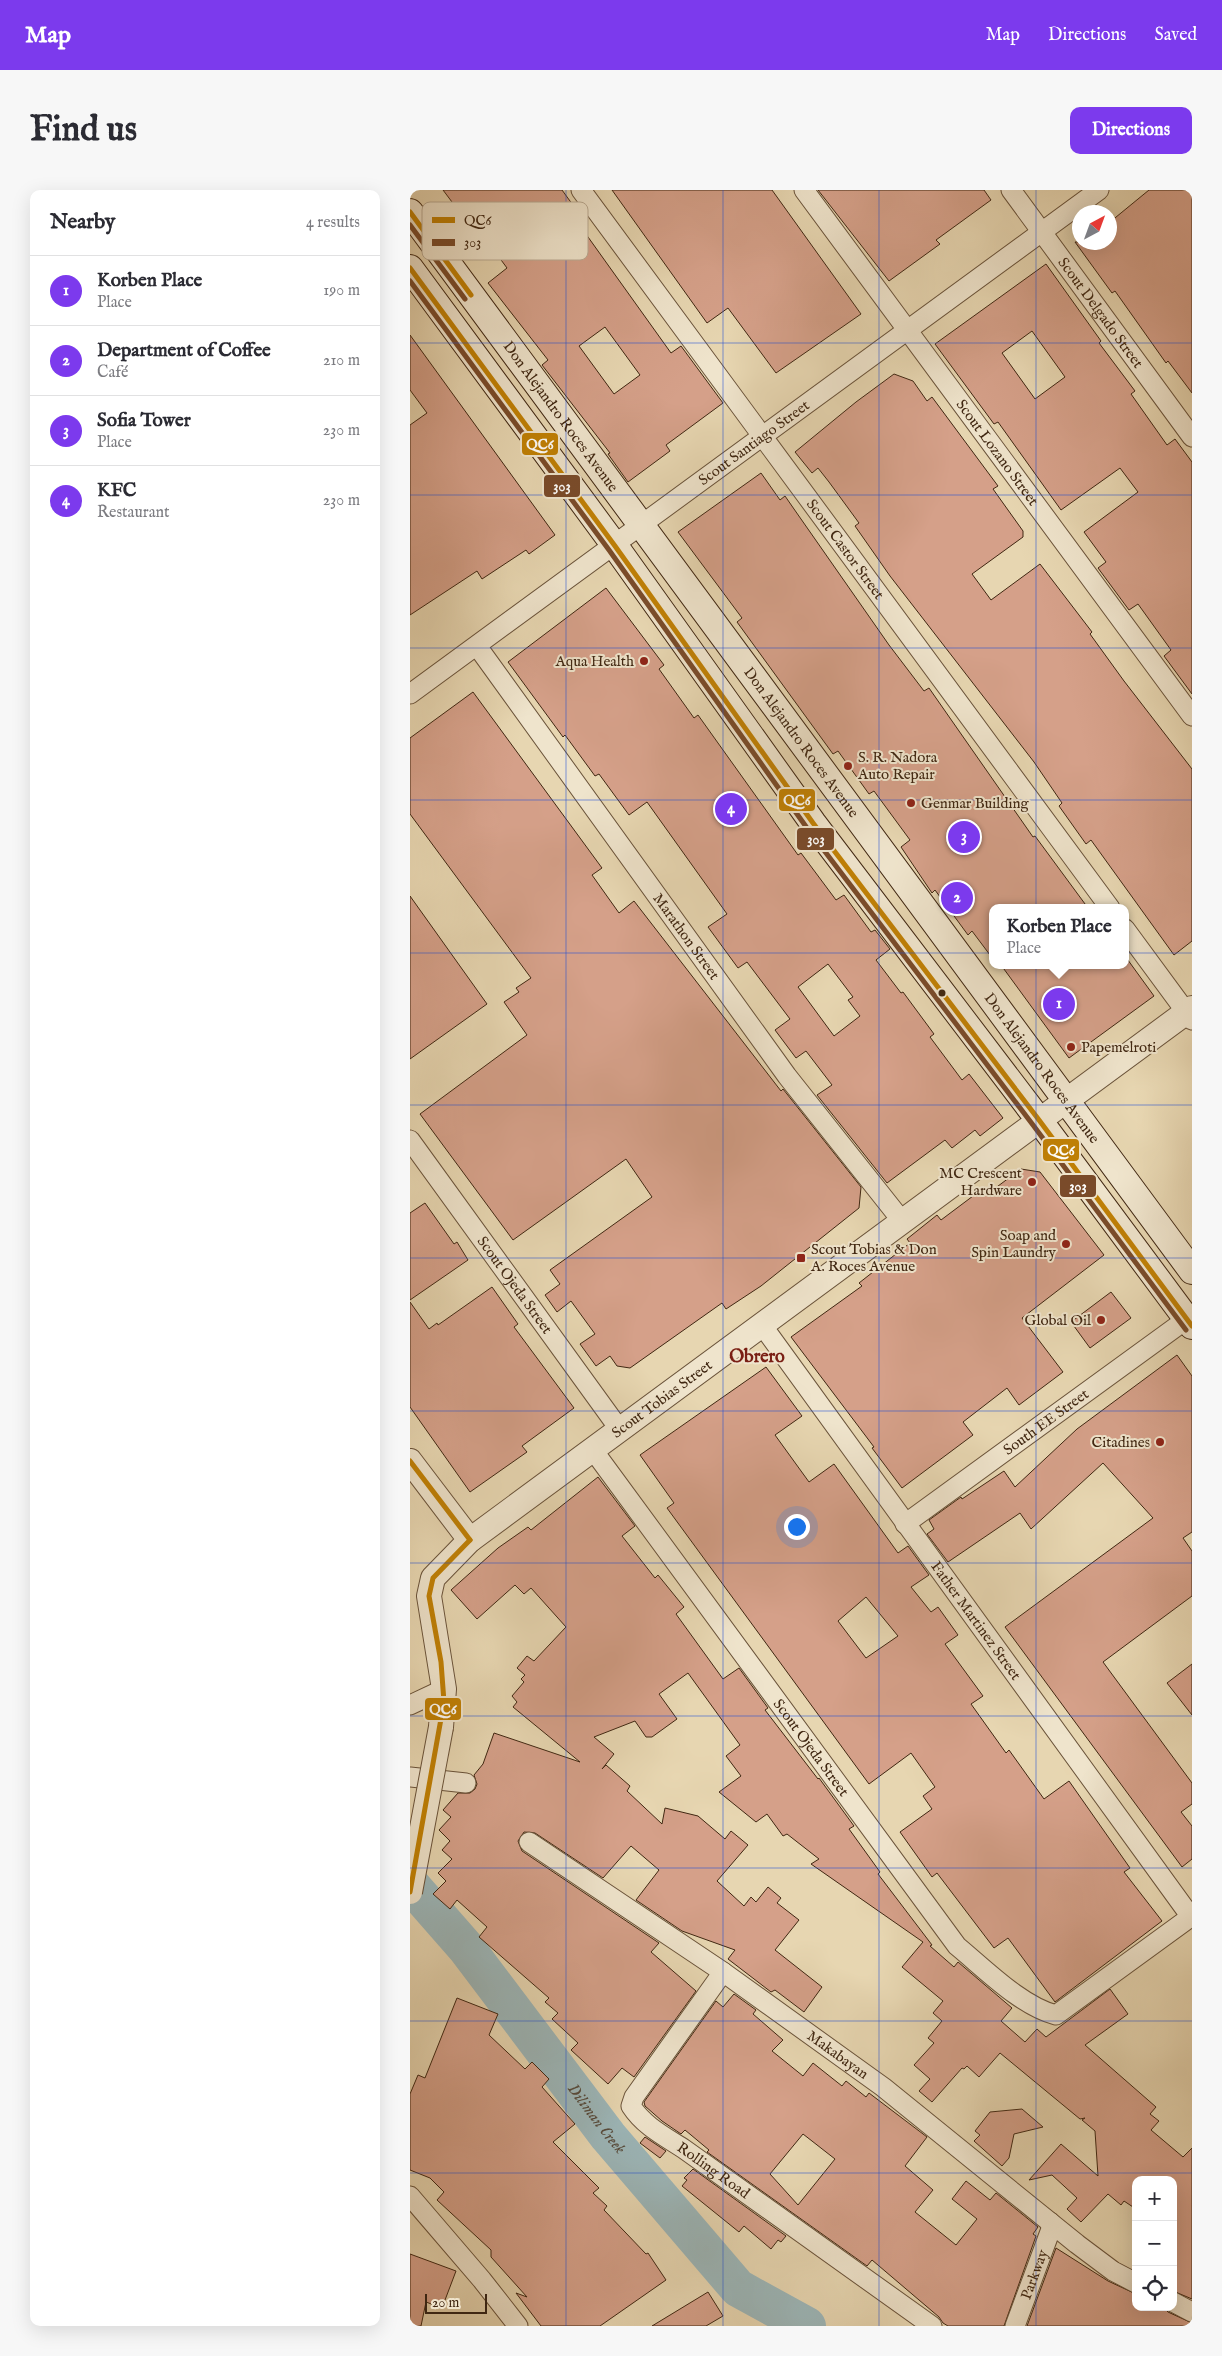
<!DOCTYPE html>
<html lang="en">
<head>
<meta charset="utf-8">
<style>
	body { margin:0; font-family:"IM FELL English",serif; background:#f7f7f7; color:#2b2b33 }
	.controls { position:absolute; right:15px; bottom:15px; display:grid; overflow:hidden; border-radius:10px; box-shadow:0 5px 20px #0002 }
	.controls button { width:45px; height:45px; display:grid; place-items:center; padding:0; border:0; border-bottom:1px solid #e1e1e2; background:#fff; color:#2b2b33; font:25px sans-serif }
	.compass { position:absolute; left:662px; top:15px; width:45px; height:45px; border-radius:50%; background:#fff; box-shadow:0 5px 20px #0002; rotate:41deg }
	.scale { position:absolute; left:15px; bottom:12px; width:62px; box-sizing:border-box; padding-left:5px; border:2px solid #402712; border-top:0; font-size:14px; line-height:18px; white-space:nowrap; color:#402712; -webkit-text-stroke:4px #efe4cc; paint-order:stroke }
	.you { position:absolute; left:386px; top:1336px; width:18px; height:18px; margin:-12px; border:4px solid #fff; border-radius:50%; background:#1a73e8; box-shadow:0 0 0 8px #1a73e833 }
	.badge { display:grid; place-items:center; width:32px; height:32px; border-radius:50%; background:#7c3aed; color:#fff; font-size:16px; font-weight:700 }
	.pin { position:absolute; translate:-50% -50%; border:2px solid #fff; box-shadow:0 1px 5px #0006 }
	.popup { position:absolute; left:579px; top:714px; width:140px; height:65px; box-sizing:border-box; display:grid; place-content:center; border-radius:10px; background:#fff; filter:drop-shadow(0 1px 4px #0005); font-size:16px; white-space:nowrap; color:#7c7c81 }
	.popup b { font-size:19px; color:#2b2b33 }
	.popup::after { content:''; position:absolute; left:50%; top:100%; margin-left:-10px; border:10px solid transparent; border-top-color:#fff }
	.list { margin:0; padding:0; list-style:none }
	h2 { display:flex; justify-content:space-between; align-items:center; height:65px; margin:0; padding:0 20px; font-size:21px }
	h2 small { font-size:16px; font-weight:400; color:#7c7c81 }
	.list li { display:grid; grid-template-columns:32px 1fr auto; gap:15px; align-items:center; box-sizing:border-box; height:70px; padding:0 20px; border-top:1px solid #e1e1e2 }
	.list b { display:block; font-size:19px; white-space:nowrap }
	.list p { margin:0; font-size:16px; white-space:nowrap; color:#7c7c81 }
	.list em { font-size:16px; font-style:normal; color:#7c7c81 }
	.icon { flex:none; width:28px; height:28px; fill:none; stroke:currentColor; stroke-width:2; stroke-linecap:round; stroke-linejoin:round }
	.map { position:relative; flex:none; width:782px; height:2136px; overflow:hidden; border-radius:10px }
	header { display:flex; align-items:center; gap:30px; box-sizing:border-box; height:70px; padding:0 25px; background:#7c3aed; color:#fff }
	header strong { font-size:24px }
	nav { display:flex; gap:28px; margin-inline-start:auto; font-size:18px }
	.intro { display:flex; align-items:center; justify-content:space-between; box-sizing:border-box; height:120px; padding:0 30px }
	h1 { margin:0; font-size:35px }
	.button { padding:12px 22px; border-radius:10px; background:#7c3aed; color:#fff; font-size:18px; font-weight:700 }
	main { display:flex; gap:30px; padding:0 30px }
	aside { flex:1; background:#fff; border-radius:10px; box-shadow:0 5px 20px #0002 }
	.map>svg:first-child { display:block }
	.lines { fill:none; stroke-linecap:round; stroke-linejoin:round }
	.river { stroke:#9cb6b8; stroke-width:38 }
	.building { fill:#d5a089; stroke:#402712; fill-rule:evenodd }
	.minor-casing { stroke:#6a533a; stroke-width:21 }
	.tertiary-casing { stroke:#6a533a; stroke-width:26 }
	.secondary-casing { stroke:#402712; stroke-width:28 }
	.minor { stroke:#efe4cc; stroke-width:19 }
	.tertiary { stroke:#efe4cc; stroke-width:24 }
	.secondary { stroke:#efe4cc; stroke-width:26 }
	.tertiary-bridge-casing { stroke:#6a533a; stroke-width:26; stroke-linecap:butt }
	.tertiary-bridge { stroke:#efe4cc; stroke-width:24 }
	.bus-1-casing { stroke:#efe4cc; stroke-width:9 }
	.bus-2-casing { stroke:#efe4cc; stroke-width:9 }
	.bus-1 { stroke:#c08005; stroke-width:5 }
	.bus-2 { stroke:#7a4b2a; stroke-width:5 }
	.grid { fill:none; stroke:#1d4ed8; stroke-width:1; stroke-opacity:0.55 }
	.poi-dot { fill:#8f2418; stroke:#efe4cc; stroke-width:2 }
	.bus-dot { fill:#402712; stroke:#efe4cc; stroke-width:2 }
	.labels { text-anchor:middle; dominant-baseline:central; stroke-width:4; stroke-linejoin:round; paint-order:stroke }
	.street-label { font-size:15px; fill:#402712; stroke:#efe4cc }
	.poi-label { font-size:15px; fill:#402712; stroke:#efe4cc; text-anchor:end }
	.water-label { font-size:16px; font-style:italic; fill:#574b3c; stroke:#efe4cc }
	.quarter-label { font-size:18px; font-weight:bold; fill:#7a1f14; stroke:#efe4cc }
	.key { fill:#efe4cc; stroke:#baab94; stroke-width:1 }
	.key-label { font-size:14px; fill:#402712 }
	.line-badge { stroke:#efe4cc; stroke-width:2 }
	.badge-label { font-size:14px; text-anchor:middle; font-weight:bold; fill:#fff }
</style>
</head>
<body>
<header>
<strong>Map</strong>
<nav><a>Map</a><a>Directions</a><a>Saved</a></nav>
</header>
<div class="intro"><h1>Find us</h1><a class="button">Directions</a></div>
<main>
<aside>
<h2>Nearby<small>4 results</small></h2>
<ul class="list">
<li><span class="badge">1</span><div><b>Korben Place</b><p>Place</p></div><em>190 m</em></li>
<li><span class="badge">2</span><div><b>Department of Coffee</b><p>Café</p></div><em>210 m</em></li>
<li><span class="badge">3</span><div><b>Sofia Tower</b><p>Place</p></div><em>230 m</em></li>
<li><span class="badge">4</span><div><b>KFC</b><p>Restaurant</p></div><em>230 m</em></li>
</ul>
</aside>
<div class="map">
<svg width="782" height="2136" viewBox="0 0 782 2136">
	<rect width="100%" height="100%" fill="#e7d6b1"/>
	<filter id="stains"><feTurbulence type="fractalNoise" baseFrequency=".004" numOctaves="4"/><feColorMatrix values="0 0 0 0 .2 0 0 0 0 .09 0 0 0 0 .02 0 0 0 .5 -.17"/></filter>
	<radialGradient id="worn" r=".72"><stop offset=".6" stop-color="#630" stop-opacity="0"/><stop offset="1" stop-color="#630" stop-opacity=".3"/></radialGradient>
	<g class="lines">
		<path class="river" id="s1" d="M0,1694L57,1759L198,1946L328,2098L397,2136"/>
	</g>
	<g class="building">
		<path d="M33,0H152L168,22L163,26L261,163L271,156L313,213L256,255L260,261L218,292L198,264L200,263L132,175L138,170L78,93L97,78L61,29L57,32ZM195,137L230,185L204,204L169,156Z"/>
		<polygon points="202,0 362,0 451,124 366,183 318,118 297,133"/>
		<polygon points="408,0 574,0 581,10 526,50 530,54 479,91"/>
		<polygon points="739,0 782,0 782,203 758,171 756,173 705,101 702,103 665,52 700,52 700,32"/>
		<path d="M636,74L691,151L689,153L725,201L721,204L757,255L765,249L782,272V504L754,466L761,460L728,414L719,420L688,378L696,372L674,342L728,302L710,278L651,320L588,232L584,234L525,154ZM622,141L655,187L625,209L592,163Z"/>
		<polygon points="0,145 145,345 119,364 116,360 72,389 67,381 0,425 0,235 17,223 0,200"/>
		<polygon points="484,184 503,191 517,211 522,207 588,296 583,299 613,341 613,347 562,384 581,410 630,374 682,442 680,444 714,491 782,579 782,751 764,765 681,650 676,654 649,616 652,613 624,572 480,386 445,336 449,333 419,292 408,278 402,283 385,262 446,212"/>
		<polygon points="351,283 370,310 375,306 384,319 479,455 514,501 519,498 623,647 625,646 678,718 583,718 583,769 562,741 558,745 525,700 522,703 491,657 500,650 464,601 459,604 428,561 423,564 327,432 332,428 268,342"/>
		<path d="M196,398L254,475L249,479L284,528L288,525L388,665L391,663L426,710L434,705L461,742L465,740L480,759L466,770L491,803L493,802L524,844L520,847L552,890L559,884L593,928L570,946L565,940L542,958L535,950L477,993L407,905L422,895L396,861L386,868L365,840L380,829L337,772L328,778L298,737L317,724L237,612L219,625L189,584L185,586L155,545L153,547L98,472ZM418,774L443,807L438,810L450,826L424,846L388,797Z"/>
		<polygon points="63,502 192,678 182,685 209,723 224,711 371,901 373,899 451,997 449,1018 351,1096 316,1119 312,1113 220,1178 207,1176 200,1166 186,1176 170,1154 185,1144 161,1111 147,1122 135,1105 150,1094 140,1080 242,1007 216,969 103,1050 10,924 117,845 94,812 109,802 106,798 121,788 0,624 0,548"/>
		<polygon points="0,706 77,814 0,869"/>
		<polygon points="715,766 744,806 659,868 591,775 715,775"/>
		<polygon points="611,979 630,982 694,1065 612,1128 653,1182 609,1215 597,1198 553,1232 563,1245 492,1298 462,1258 464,1257 381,1147 452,1096 449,1093 500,1053 497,1049 527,1025 531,1030 575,997 580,1002"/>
		<polygon points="15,1013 44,1054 47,1052 58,1070 0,1110 0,1023"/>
		<polygon points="82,1097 108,1134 104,1137 164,1218 112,1256 117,1262 60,1302 0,1217 0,1112 19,1139 27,1133 28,1135"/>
		<polygon points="701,1102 721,1128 680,1158 661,1132"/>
		<polygon points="767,1165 782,1186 782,1342 773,1348 782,1361 782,1406 693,1472 782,1593 782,1614 771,1622 782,1636 782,1669 772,1677 595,1437 743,1328 693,1273 621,1339 610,1323 538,1372 517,1344 524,1339 519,1330 551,1307 552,1309 594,1281 605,1297 667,1239"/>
		<path d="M356,1177L392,1226L365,1245L399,1292L424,1274L488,1363L498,1356L519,1385L501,1397L521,1422L528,1417L548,1445L535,1454L573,1506L561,1514L596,1563L599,1560L634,1609L659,1591L720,1678L714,1682L752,1731L645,1812L598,1748L584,1758L527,1683L522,1687L490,1642L522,1619L513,1606L525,1597L501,1563L459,1594L257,1318L264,1313L230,1265ZM456,1407L488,1446L456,1468L428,1431Z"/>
		<polygon points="188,1287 225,1336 212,1346 245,1388 248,1385 274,1417 266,1424 313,1489 329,1478 358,1518 355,1520 408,1589 409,1588 444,1636 439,1639 470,1682 468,1684 522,1755 520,1756 544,1777 548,1772 602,1818 591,1831 615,1852 627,1839 636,1847 700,1799 718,1824 675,1855 746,1917 740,1924 749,1931 741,1940 773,1967 782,1958 782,2109 763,2101 763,1990 726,1990 726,2019 714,2011 711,2015 698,2004 671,2032 657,2019 667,2008 642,1985 619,1990 651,1954 688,1986 685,1941 672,1930 675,1928 670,1929 590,1863 569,1887 557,1876 554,1879 552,1878 522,1912 509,1901 520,1889 504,1875 524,1853 518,1848 532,1831 523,1823 533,1811 492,1777 513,1752 401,1674 409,1669 377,1644 373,1646 357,1624 346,1632 309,1602 331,1586 316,1566 330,1555 278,1483 249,1504 267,1529 242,1547 236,1547 225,1531 184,1547 204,1564 192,1579 196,1575 220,1596 217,1601 252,1634 255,1618 288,1626 315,1649 321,1641 338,1655 307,1691 334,1716 341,1707 346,1712 358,1697 371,1708 367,1713 389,1730 365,1760 412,1797 394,1822 365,1800 361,1802 318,1769 325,1760 272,1741 226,1710 249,1680 221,1656 193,1688 125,1643 114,1642 108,1651 112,1661 249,1753 241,1762 286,1801 224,1887 212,1878 198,1894 161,1860 168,1853 142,1829 148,1823 135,1812 139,1808 69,1747 77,1737 47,1710 40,1719 23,1704 36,1691 28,1683 42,1669 32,1660 40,1651 29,1640 41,1627 33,1620 48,1603 60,1603 65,1599 67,1594 64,1585 73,1574 84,1543 170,1572 103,1517 107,1512 102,1506 114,1492 111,1489 115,1485 107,1478 117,1466 124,1471 156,1437 121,1398 114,1404 105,1395 67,1429 41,1400 88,1358 118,1337 121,1340"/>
		<polygon points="782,1474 782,1525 757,1493"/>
		<path d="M324,1804L346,1820L343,1824L373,1850L362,1861L393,1886L403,1873L432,1896L436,1891L456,1907L459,1903L517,1947L495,1976L523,2000L505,2022L546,2055L567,2029L542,2009L556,1991L580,2010L586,2003L628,2037L623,2044L626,2046L594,2136H538L533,2133L529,2127L462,2070L457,2076L297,1962L299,1960L275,1940L271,1944L252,1931L235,1916L234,1912L306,1811L313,1817ZM393,1944L425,1969L388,2015L360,1984Z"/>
		<polygon points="47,1808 88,1824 79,1845 115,1879 122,1872 139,1889 132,1897 165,1934 143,1952 189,1998 183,2003 197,2016 194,2020 236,2064 238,2063 256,2090 190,2136 131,2136 106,2103 117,2107 81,2067 81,2060 27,2010 34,2002 20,1988 0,1980 0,1904 8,1885 15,1888"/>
		<polygon points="612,1919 633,1937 604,1944 599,1968 592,1976 564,1951 570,1945 565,1941 580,1922"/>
		<polygon points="235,1947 256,1961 250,1968 230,1953"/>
		<polygon points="283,1979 376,2046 371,2052 368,2050 361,2059 334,2036 329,2042 272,1996 277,1990 274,1988"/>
		<polygon points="646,2058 698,2091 726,2104 726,2117 753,2117 758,2122 782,2133 782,2136 617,2136"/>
		<polygon points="0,2064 46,2081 32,2118 16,2112 11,2136 0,2136"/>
		<polygon points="298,2102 313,2126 296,2136 242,2136"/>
	</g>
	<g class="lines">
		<g class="minor-casing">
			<g id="minor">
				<path id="s2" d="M171,0L700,718"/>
				<path id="s3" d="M394,0L782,526"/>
				<path id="s4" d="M601,0L782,247"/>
				<path id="s5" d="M67,456L377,886L492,1031"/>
				<path id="s6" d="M0,504L689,0"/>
				<polyline points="715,739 782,830"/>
				<path id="s7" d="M0,950L210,1240"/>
				<path id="s8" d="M352,1135L781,1727"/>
				<path id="s9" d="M183,1260L547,1756C575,1779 611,1816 646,1825L782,1726"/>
				<path id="s10" d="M495,1334L777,1129"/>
				<polyline points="0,1515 34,1499"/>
				<polyline points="0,1587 56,1593"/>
				<path id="s11" d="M119,1652L313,1782L473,1897L667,2054L703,2081L726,2093"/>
				<path id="s12" d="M313,1782L224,1907L221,1916C234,1936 254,1946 274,1959L522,2136"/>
				<polyline points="0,2006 72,2090 108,2136"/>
				<polyline points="763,2112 782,2122"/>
				<path id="s13" d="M605,2136L641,2039L640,2032"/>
			</g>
		</g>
		<g class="tertiary-casing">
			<g id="tertiary">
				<polyline points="0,1271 60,1350"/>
				<path id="s14" d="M31,1537L34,1499L19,1406L23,1388L60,1350L782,818"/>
			</g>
		</g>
		<g class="secondary-casing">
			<g id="secondary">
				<path id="s15" d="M0,22L782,1081"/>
				<polyline points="0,78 205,356 403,633 629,930 782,1136"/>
			</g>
		</g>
		<use href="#minor" class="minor"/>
		<use href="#tertiary" class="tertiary"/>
		<use href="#secondary" class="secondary"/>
		<g class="tertiary-bridge-casing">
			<polyline id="tertiary-bridge" points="0,1702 31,1537"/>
		</g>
		<use href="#tertiary-bridge" class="tertiary-bridge"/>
		<g class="bus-1-casing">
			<g id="bus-1">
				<polyline points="0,22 61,105"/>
				<polyline points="0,78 205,356 403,633 629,930 782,1136"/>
				<polyline points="0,1271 60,1350"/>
				<polyline points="0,1702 34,1512 31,1472 19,1406 23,1388 60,1350"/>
			</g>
		</g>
		<g class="bus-2-casing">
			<g id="bus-2">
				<polyline points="0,35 55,109"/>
				<polyline points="0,91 199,360 397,638 623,935 776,1140"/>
			</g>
		</g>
		<use href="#bus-1" class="bus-1"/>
		<use href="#bus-2" class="bus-2"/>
	</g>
	<path class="grid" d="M156,0V2136M313,0V2136M469,0V2136M626,0V2136M0,153H782M0,305H782M0,458H782M0,610H782M0,763H782M0,915H782M0,1068H782M0,1221H782M0,1373H782M0,1526H782M0,1678H782M0,1831H782M0,1983H782"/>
	<g class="poi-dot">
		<circle cx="234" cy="471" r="5"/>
		<circle cx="438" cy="576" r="5"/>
		<circle cx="501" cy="613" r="5"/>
		<circle cx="661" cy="857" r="5"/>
		<circle cx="622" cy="992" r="5"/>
		<circle cx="656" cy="1054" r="5"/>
		<rect x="386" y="1063" width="10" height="10" rx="2.5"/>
		<circle cx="691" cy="1130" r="5"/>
		<circle cx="750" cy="1252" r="5"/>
	</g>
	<circle class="bus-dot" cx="532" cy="803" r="4.5"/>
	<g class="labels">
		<g class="street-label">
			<text stroke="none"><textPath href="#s4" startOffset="152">Scout Delgado Street</textPath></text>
			<text stroke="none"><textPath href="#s15" startOffset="254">Don Alejandro Roces Avenue</textPath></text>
			<text stroke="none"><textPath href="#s6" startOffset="426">Scout Santiago Street</textPath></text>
			<text stroke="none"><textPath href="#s3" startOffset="326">Scout Lozano Street</textPath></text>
			<text stroke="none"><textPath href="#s2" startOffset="446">Scout Castor Street</textPath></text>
			<text stroke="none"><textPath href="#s15" startOffset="659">Don Alejandro Roces Avenue</textPath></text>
			<text stroke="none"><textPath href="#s5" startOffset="358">Marathon Street</textPath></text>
			<text stroke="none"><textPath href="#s15" startOffset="1064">Don Alejandro Roces Avenue</textPath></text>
			<text stroke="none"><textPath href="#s7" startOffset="179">Scout Ojeda Street</textPath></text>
			<text stroke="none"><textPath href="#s14" startOffset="442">Scout Tobias Street</textPath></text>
			<text stroke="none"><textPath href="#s10" startOffset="174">South EE Street</textPath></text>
			<text stroke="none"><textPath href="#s8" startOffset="365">Father Martinez Street</textPath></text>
			<text stroke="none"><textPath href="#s9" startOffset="369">Scout Ojeda Street</textPath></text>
			<text stroke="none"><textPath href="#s11" startOffset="375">Makabayan</textPath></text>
			<text stroke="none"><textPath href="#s12" startOffset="268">Rolling Road</textPath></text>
			<text stroke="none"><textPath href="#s13" startOffset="55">Parkway</textPath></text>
		</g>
		<g class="poi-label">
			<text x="224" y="471">Aqua Health</text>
			<text x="448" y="567" text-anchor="start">S. R. Nadora<tspan x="448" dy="17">Auto Repair</tspan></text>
			<text x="511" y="613" text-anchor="start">Genmar Building</text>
			<text x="671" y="857" text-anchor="start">Papemelroti</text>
			<text x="612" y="983">MC Crescent<tspan x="612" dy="17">Hardware</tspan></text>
			<text x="646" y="1045">Soap and<tspan x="646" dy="17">Spin Laundry</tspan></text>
			<text x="401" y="1059" text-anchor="start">Scout Tobias &amp; Don<tspan x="401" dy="17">A. Roces Avenue</tspan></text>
			<text x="681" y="1130">Global Oil</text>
			<text x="740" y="1252">Citadines</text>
		</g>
		<g class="water-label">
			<text stroke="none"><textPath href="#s1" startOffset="300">Diliman Creek</textPath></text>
		</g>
		<g class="quarter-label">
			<text x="347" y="1167">Obrero</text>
		</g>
	</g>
	<rect x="12" y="12" width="166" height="58" rx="8" class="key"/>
	<rect x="22" y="27" width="23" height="6" fill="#c08005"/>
	<rect x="22" y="49" width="23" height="7" fill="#7a4b2a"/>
	<g class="key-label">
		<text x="54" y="35">QC6</text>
		<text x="54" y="57">303</text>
	</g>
	<g class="line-badge">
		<rect x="111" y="242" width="38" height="24" rx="5" fill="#c08005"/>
		<rect x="133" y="284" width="38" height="24" rx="5" fill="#7a4b2a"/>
		<rect x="368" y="598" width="38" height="24" rx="5" fill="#c08005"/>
		<rect x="386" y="637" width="39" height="24" rx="5" fill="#7a4b2a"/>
		<rect x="632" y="948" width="38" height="24" rx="5" fill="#c08005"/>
		<rect x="649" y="984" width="38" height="24" rx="5" fill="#7a4b2a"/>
		<rect x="14" y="1507" width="38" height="24" rx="5" fill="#c08005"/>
	</g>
	<g class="badge-label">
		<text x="130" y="259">QC6</text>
		<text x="152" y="301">303</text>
		<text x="387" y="615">QC6</text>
		<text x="406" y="654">303</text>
		<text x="651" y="965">QC6</text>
		<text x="668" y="1001">303</text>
		<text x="33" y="1524">QC6</text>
	</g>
	<rect width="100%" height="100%" filter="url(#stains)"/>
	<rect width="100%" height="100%" fill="url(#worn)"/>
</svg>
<div class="controls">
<button>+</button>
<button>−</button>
<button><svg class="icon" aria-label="locate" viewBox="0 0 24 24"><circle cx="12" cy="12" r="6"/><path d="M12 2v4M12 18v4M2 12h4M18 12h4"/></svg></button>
</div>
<svg class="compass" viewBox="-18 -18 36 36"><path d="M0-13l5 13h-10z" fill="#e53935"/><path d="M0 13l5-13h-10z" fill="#7c7c81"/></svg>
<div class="scale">20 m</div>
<div class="you"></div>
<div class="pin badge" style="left:649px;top:814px">1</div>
<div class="popup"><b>Korben Place</b>Place</div>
<div class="pin badge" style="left:547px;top:708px">2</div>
<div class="pin badge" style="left:554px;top:647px">3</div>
<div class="pin badge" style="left:321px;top:619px">4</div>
</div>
</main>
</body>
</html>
